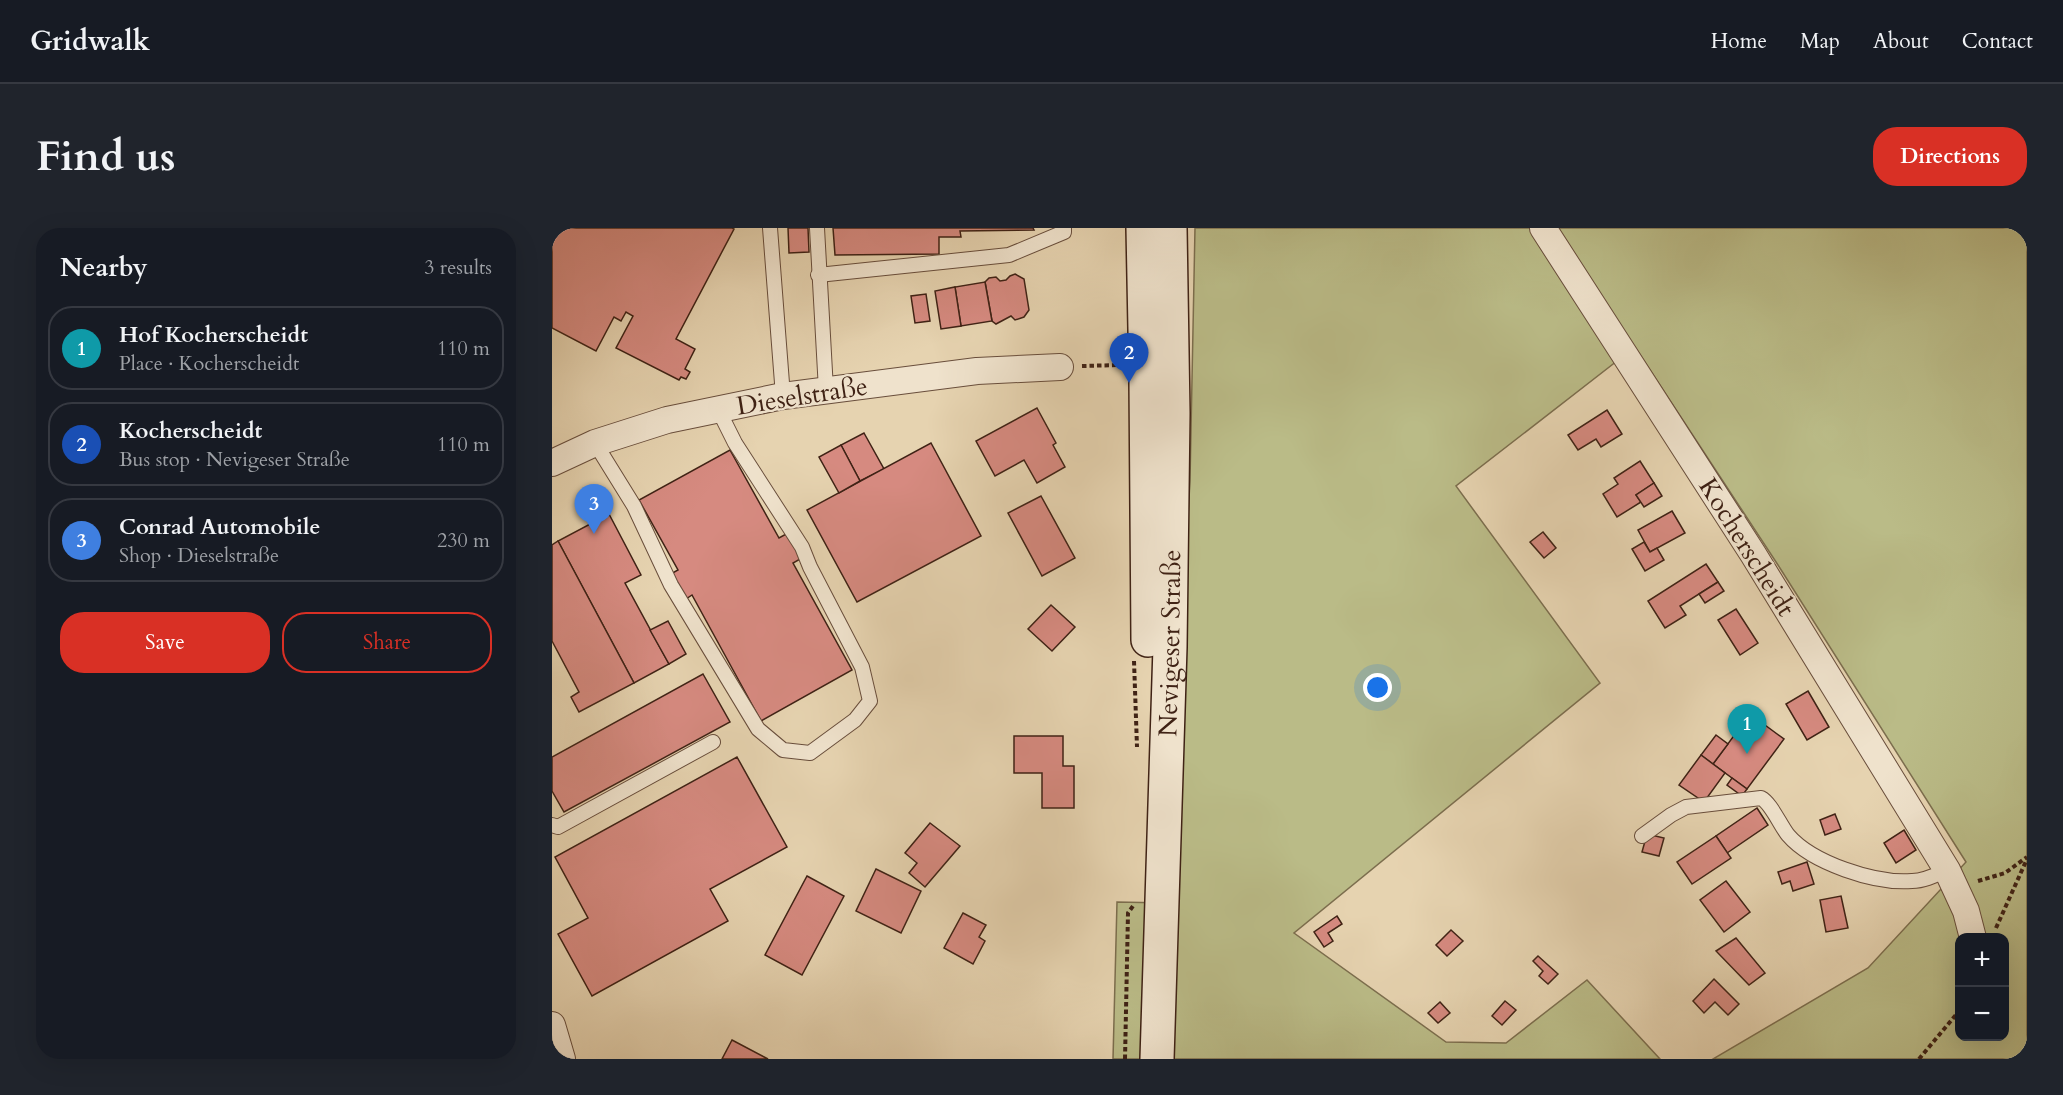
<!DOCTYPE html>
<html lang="en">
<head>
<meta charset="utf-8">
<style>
	body { margin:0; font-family:Cardo,serif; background:#20242c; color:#f1f3f6 }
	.controls { position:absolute; right:18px; bottom:18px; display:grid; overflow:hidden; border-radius:12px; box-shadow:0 6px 24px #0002 }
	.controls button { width:54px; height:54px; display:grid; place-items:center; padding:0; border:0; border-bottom:2px solid #363941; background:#171b24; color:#f1f3f6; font:30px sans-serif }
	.you { position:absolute; left:826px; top:460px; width:21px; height:21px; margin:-15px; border:4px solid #fff; border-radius:50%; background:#1a73e8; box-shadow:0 0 0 9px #1a73e833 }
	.badge { display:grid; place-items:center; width:39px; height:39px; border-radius:50%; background:#d93025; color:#fff; font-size:20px; font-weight:700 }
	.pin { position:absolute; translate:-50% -50px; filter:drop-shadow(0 2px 3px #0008) }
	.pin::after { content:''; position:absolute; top:32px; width:21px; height:18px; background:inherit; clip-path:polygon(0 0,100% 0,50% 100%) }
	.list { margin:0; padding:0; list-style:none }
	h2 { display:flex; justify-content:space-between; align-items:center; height:78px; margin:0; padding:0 24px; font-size:26px }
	h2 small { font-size:20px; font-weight:400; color:#9ea1a6 }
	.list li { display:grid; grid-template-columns:39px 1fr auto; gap:18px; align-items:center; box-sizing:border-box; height:84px; margin:0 12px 12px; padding:0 12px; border:2px solid #363941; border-radius:24px }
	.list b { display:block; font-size:22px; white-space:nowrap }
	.list p { margin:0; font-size:20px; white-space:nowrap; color:#9ea1a6 }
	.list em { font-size:20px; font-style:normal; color:#9ea1a6 }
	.actions { display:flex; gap:12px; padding:18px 24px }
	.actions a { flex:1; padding:14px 0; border:2px solid #d93025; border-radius:24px; text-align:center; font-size:21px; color:#d93025 }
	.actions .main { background:#d93025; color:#fff }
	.map { position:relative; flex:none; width:1475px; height:831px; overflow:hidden; border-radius:24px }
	header { display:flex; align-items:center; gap:36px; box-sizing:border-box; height:84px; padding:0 30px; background:#171b24; border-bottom:2px solid #363941 }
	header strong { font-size:28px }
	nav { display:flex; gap:33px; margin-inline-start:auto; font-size:21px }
	.intro { display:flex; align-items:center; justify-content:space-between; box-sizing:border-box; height:144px; padding:0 36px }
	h1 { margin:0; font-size:42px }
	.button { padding:15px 27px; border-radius:24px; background:#d93025; color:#fff; font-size:21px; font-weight:700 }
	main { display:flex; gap:36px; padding:0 36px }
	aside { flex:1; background:#171b24; border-radius:24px; box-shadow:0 6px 24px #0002 }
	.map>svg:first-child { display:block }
	.green { fill:#babb87; stroke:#7c6e4e; stroke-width:1.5; fill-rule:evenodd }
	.building { fill:#d68a80; stroke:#3f2215; stroke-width:1.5 }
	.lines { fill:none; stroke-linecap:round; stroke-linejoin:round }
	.lane-casing { stroke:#694e3c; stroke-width:16 }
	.street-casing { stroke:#694e3c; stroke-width:28 }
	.secondary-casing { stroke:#3f2215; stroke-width:36 }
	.path { stroke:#3f2215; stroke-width:4; stroke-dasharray:4.5 3; stroke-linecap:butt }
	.lane { stroke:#efe2cc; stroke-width:14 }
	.street { stroke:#efe2cc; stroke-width:26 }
	.secondary { stroke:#efe2cc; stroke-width:33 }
	.labels { text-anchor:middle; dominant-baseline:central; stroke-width:4.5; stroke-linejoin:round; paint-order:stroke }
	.street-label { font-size:26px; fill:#3f2215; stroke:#efe2cc }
</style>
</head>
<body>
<header>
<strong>Gridwalk</strong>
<nav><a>Home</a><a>Map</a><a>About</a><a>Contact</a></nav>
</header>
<div class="intro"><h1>Find us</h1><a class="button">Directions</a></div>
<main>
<aside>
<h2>Nearby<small>3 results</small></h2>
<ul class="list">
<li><span class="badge" style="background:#0f9aa8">1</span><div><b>Hof Kocherscheidt</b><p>Place · Kocherscheidt</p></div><em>110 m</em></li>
<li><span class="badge" style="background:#1a4fb4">2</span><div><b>Kocherscheidt</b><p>Bus stop · Nevigeser Straße</p></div><em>110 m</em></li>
<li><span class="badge" style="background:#3f7fe0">3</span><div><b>Conrad Automobile</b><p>Shop · Dieselstraße</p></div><em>230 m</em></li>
</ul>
<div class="actions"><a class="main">Save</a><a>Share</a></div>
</aside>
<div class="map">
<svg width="1475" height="831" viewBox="0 0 1475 831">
	<rect width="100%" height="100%" fill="#e6d3b0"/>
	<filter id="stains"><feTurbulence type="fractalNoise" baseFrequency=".00333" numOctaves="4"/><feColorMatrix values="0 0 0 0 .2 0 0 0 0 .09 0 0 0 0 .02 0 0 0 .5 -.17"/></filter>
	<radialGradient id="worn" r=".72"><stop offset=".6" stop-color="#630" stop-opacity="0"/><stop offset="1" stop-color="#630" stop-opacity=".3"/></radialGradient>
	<path class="green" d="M643,0H1475V831H1161L1316,740L1414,634L1226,337L1083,119L904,258L1048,455L742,705L894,814L954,815L1035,752L1108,831H561L565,674L614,675L638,253ZM1408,710H1452V808H1408Z"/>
	<g class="building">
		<polygon points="0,0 180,0 182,1 124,111 143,121 133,141 138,144 134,151 129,149 127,152 64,120 81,88 74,84 69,93 62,89 44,123 0,100"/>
		<polygon points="236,0 256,0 257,24 237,25"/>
		<polygon points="281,0 481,0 482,2 408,3 409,9 387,9 387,26 283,27"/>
		<polygon points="463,46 472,51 477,82 472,89 463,92 459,88 444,96 440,93 433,54 437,50 444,49 448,53 454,52 458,48"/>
		<polygon points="433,54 440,93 409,98 403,59"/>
		<polygon points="403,59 409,98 389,101 383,63"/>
		<polygon points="374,66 378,93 363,95 359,68"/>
		<polygon points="485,180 504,215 501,217 513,239 485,255 472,232 443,248 424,213"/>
		<polygon points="1055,182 1070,206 1049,219 1044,211 1026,222 1016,207"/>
		<polygon points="312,205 332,241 308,253 289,217"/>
		<polygon points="379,215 429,308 305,374 255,282"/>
		<polygon points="289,217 308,253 287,265 267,229"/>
		<polygon points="178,222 227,310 236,305 250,330 241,335 300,442 209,493 140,367 131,373 117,347 126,342 87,272"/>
		<polygon points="1088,233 1102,255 1084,267 1089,274 1065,289 1051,266 1066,256 1062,250"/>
		<polygon points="1102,255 1110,268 1092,279 1084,267"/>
		<polygon points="489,268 523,330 490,348 456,285"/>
		<polygon points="1120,283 1133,305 1098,324 1086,302"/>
		<polygon points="57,286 89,347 73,355 117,436 82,455 6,313"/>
		<polygon points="991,304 1004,320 992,330 978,314"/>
		<polygon points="6,313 82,455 27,484 19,469 27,464 0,413 0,317"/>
		<polygon points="1092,314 1098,324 1105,320 1112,332 1093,343 1080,321"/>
		<polygon points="1154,336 1166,354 1128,378 1134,387 1113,400 1096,373"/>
		<polygon points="1166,354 1172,363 1153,375 1147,366"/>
		<polygon points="499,377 523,399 500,423 476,401"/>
		<polygon points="1184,381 1206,415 1188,427 1166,392"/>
		<polygon points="116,393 134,426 117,436 98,402"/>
		<polygon points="151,446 178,494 12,584 0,563 0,529"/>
		<polygon points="1256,463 1277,499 1255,512 1234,476"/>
		<polygon points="1198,486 1232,511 1195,561 1161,536"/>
		<polygon points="1164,507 1176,516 1161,536 1149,527"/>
		<polygon points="462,508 511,508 511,538 522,538 522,580 490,580 490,545 462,545"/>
		<polygon points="1149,527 1173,545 1152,574 1127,557"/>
		<polygon points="185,529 235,619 158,661 176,693 40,768 6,706 36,690 3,629"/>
		<polygon points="1180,550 1195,561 1190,568 1175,557"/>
		<polygon points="1205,580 1216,597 1175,625 1164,608"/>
		<polygon points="1283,586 1289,601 1273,607 1268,592"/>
		<polygon points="378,595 408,618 373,659 357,645 365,635 353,625"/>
		<polygon points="1352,602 1364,622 1344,635 1332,615"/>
		<polygon points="1095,606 1112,610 1107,628 1090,624"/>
		<polygon points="1164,608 1179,630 1140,656 1125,634"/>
		<polygon points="1255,634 1262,656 1241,663 1238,653 1230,656 1226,644"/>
		<polygon points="324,641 369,663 349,705 304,683"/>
		<polygon points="255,648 292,668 250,747 213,727"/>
		<polygon points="1174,653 1198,684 1172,704 1148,672"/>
		<polygon points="1289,668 1296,700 1274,704 1268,672"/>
		<polygon points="411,685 434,697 427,709 433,713 421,736 392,720"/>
		<polygon points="785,688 790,696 776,705 781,713 772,719 762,704"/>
		<polygon points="899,702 911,713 895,728 884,717"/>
		<polygon points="1184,710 1213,745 1197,757 1164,723"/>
		<polygon points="986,728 1006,746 996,756 987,748 991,743 981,733"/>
		<polygon points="1162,751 1187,776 1176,787 1163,774 1152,785 1141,773"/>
		<polygon points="953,773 964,782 950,797 940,788"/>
		<polygon points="888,774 898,785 886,795 876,785"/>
		<polygon points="180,812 216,831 170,831"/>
	</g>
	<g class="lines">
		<g class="lane-casing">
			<g id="lane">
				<polyline points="218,0 231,168"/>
				<polyline points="265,0 274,162"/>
				<polyline points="266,47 457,27 512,4 512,0"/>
				<polyline points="43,215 82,278 119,357 206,501 231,522 258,525 303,492 318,473 310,439 258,339 250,319 183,215 166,181"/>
				<polyline points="0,597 6,599 161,514"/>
				<path d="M1090,608L1119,587L1134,579L1209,570C1219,575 1228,597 1236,607C1260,635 1323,656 1360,653C1372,653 1384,647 1395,642"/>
			</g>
		</g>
		<g class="street-casing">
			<g id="street">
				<polyline points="991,0 1201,326 1395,642 1414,683 1421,710"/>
				<polyline points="0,235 43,215 115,192 231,168 425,143 508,139"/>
				<polyline points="0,797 10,831"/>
			</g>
		</g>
		<g class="secondary-casing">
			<g id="secondary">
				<polyline points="591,0 594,152 596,412"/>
				<path id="s1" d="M605,831L618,419L621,185L618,0"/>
			</g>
		</g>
		<g class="path">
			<polyline points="530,138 568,137"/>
			<polyline points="582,433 585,519"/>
			<polyline points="1426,653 1453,645 1475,629"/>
			<polyline points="1444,700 1475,631"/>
			<polyline points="573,831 576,685 581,678"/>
			<polyline points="1367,831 1408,782"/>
		</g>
		<use href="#lane" class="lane"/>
		<use href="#street" class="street"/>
		<use href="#secondary" class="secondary"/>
	</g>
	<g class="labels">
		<g class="street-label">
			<text transform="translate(250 168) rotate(-9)">Dieselstraße</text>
			<text transform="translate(1195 319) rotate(58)">Kocherscheidt</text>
			<text stroke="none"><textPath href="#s1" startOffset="416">Nevigeser Straße</textPath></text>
		</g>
	</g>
	<rect width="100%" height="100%" filter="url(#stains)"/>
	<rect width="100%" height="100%" fill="url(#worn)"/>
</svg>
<div class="controls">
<button>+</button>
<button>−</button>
</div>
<div class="you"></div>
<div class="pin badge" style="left:1195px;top:526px;background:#0f9aa8">1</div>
<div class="pin badge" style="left:577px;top:155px;background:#1a4fb4">2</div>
<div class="pin badge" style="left:42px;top:306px;background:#3f7fe0">3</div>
</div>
</main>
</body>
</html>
